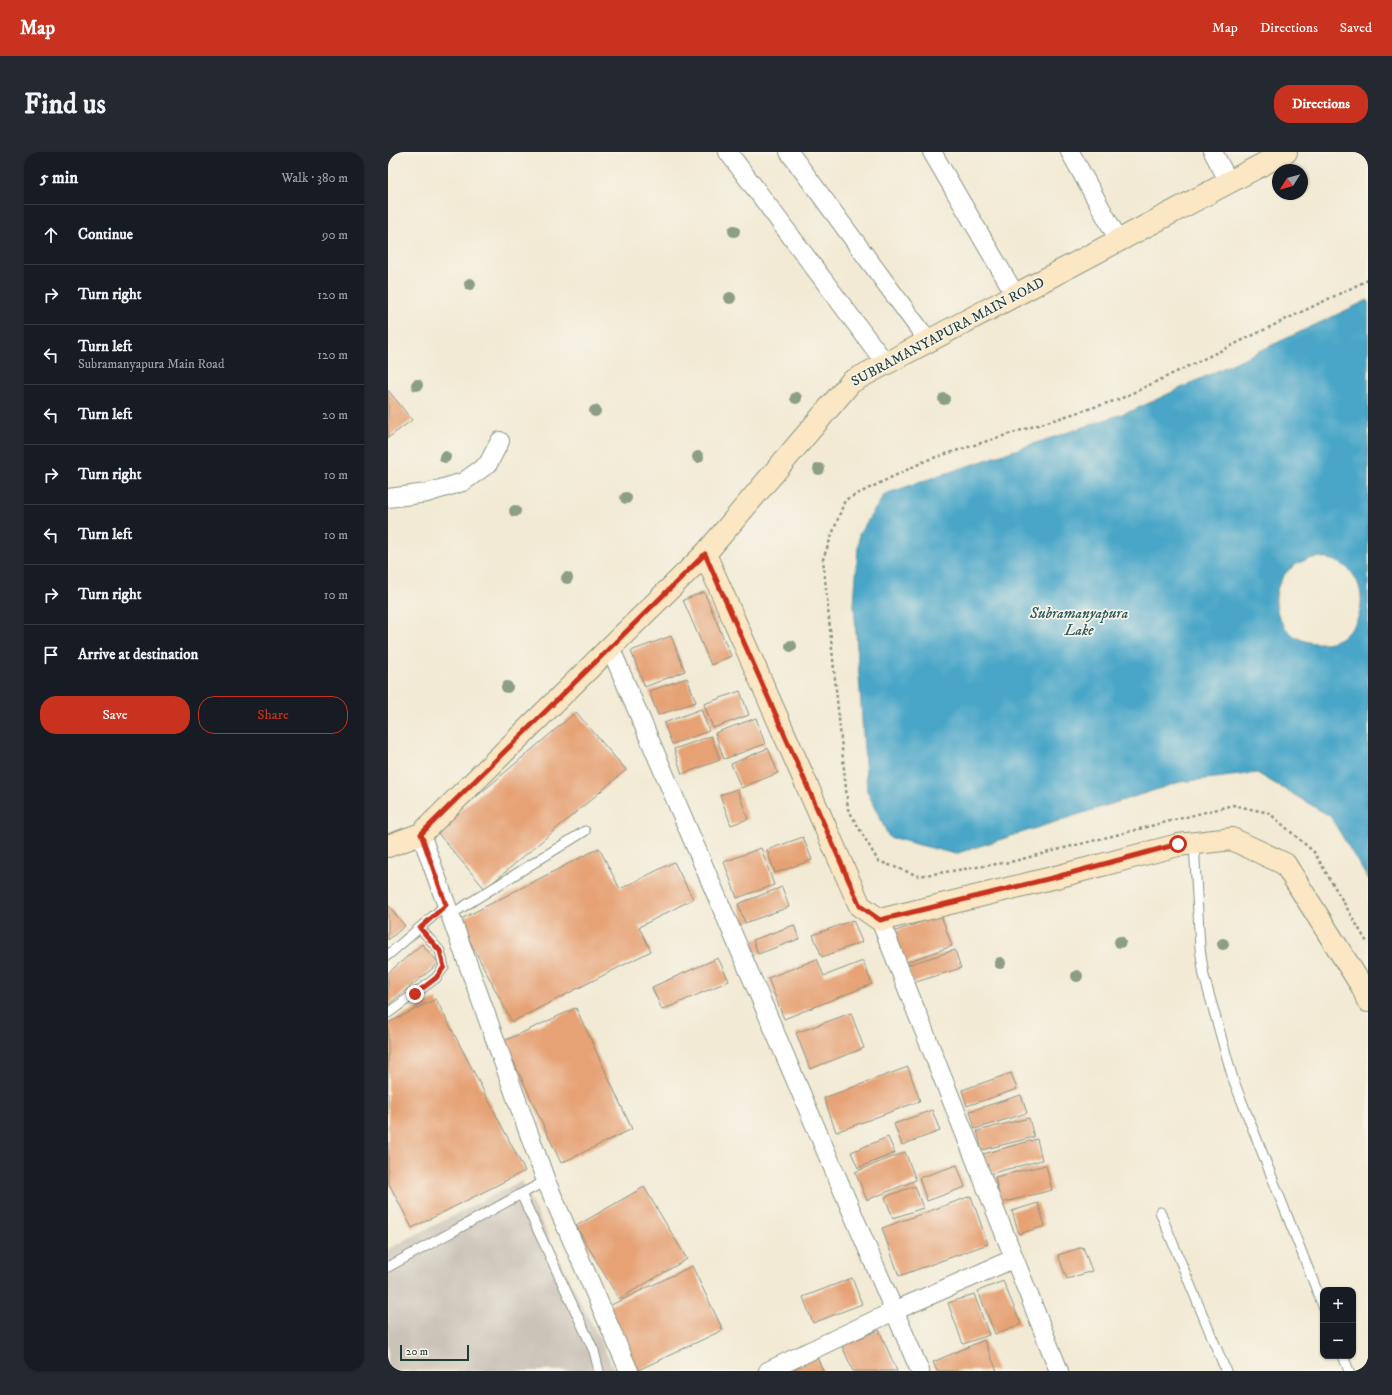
<!DOCTYPE html>
<html lang="en">
<head>
<meta charset="utf-8">
<style>
	body { margin:0; font-family:"IM FELL DW Pica",serif; background:#242831; color:#f1f3f6 }
	.controls { position:absolute; right:12px; bottom:12px; display:grid; overflow:hidden; border-radius:8px; box-shadow:0 1px 3px #0004 }
	.controls button { width:36px; height:36px; display:grid; place-items:center; padding:0; border:0; border-bottom:1px solid #363941; background:#171b24; color:#f1f3f6; font:20px sans-serif }
	.compass { position:absolute; left:884px; top:12px; width:36px; height:36px; border-radius:50%; background:#171b24; box-shadow:0 1px 3px #0004; rotate:233deg }
	.scale { position:absolute; left:12px; bottom:10px; width:69px; box-sizing:border-box; padding-left:4px; border:2px solid #1f3d34; border-top:0; font-size:11px; line-height:14px; white-space:nowrap; color:#1f3d34; -webkit-text-stroke:3px #f7f3e8; paint-order:stroke }
	.stop { position:absolute; width:12px; height:12px; margin:-9px; border:3px solid #c8321e; border-radius:50%; background:#fff }
	.stop.end { background:#c8321e; border-color:#fff; box-shadow:0 1px 4px #0008 }
	.list { margin:0; padding:0; list-style:none }
	h2 { display:flex; justify-content:space-between; align-items:center; height:52px; margin:0; padding:0 16px; font-size:17px }
	h2 small { font-size:13px; font-weight:400; color:#9ea1a6 }
	.list li { display:grid; grid-template-columns:26px 1fr auto; gap:12px; align-items:center; box-sizing:border-box; height:60px; padding:0 16px; border-top:1px solid #363941 }
	.list b { display:block; font-size:15px; white-space:nowrap }
	.list p { margin:0; font-size:13px; white-space:nowrap; color:#9ea1a6 }
	.list em { font-size:13px; font-style:normal; color:#9ea1a6 }
	.actions { display:flex; gap:8px; padding:12px 16px }
	.actions a { flex:1; padding:9px 0; border:1px solid #c8321e; border-radius:16px; text-align:center; font-size:14px; color:#c8321e }
	.actions .main { background:#c8321e; color:#fff }
	.icon { flex:none; width:22px; height:22px; fill:none; stroke:currentColor; stroke-width:2; stroke-linecap:round; stroke-linejoin:round }
	.map { position:relative; flex:none; width:980px; height:1219px; overflow:hidden; border-radius:16px }
	header { display:flex; align-items:center; gap:24px; box-sizing:border-box; height:56px; padding:0 20px; background:#c8321e; color:#fff }
	header strong { font-size:19px }
	nav { display:flex; gap:22px; margin-inline-start:auto; font-size:14px }
	.intro { display:flex; align-items:center; justify-content:space-between; box-sizing:border-box; height:96px; padding:0 24px }
	h1 { margin:0; font-size:28px }
	.button { padding:10px 18px; border-radius:16px; background:#c8321e; color:#fff; font-size:14px; font-weight:700 }
	main { display:flex; gap:24px; padding:0 24px }
	aside { flex:1; background:#171b24; border-radius:16px; box-shadow:0 1px 3px #0004 }
	.map>svg:first-child { display:block }
	.industrial { fill:#cbc3b8 }
	.water { fill:#4aa6c8; stroke:#34727e; fill-rule:evenodd }
	.building { fill:#e6a275 }
	.lines { fill:none; stroke-linecap:round; stroke-linejoin:round }
	.lane-casing { stroke:#889484; stroke-width:11 }
	.street-casing { stroke:#889484; stroke-width:20 }
	.secondary-casing { stroke:#889484; stroke-width:24 }
	.path { stroke:#889484; stroke-width:2.5; stroke-dasharray:3 3; stroke-linecap:butt }
	.lane { stroke:#fff; stroke-width:9 }
	.street { stroke:#fff; stroke-width:18 }
	.secondary { stroke:#fbe7c3; stroke-width:22 }
	.tree { fill:#8d9e86 }
	.route { stroke:#c8321e; stroke-width:5 }
	.labels { text-anchor:middle; dominant-baseline:central; stroke-width:3.5; stroke-linejoin:round; paint-order:stroke }
	.street-label { font-size:14px; fill:#1f3d34; stroke:#f7f3e8 }
	.water-label { font-size:15px; font-style:italic; fill:#2c5c60; stroke:#f7f3e8 }
</style>
</head>
<body>
<header>
<strong>Map</strong>
<nav><a>Map</a><a>Directions</a><a>Saved</a></nav>
</header>
<div class="intro"><h1>Find us</h1><a class="button">Directions</a></div>
<main>
<aside>
<h2>5 min<small>Walk · 380 m</small></h2>
<ul class="list">
<li><svg class="icon" aria-label="ahead" viewBox="0 0 24 24"><path d="M12 20V5M6 11l6-6 6 6"/></svg><div><b>Continue</b></div><em>90 m</em></li>
<li><svg class="icon" aria-label="right" viewBox="0 0 24 24"><path d="M7 20v-9h11M14 6l5 5-5 5"/></svg><div><b>Turn right</b></div><em>120 m</em></li>
<li><svg class="icon" aria-label="left" viewBox="0 0 24 24"><path d="M17 20v-9H6M10 6l-5 5 5 5"/></svg><div><b>Turn left</b><p>Subramanyapura Main Road</p></div><em>120 m</em></li>
<li><svg class="icon" aria-label="left" viewBox="0 0 24 24"><path d="M17 20v-9H6M10 6l-5 5 5 5"/></svg><div><b>Turn left</b></div><em>20 m</em></li>
<li><svg class="icon" aria-label="right" viewBox="0 0 24 24"><path d="M7 20v-9h11M14 6l5 5-5 5"/></svg><div><b>Turn right</b></div><em>10 m</em></li>
<li><svg class="icon" aria-label="left" viewBox="0 0 24 24"><path d="M17 20v-9H6M10 6l-5 5 5 5"/></svg><div><b>Turn left</b></div><em>10 m</em></li>
<li><svg class="icon" aria-label="right" viewBox="0 0 24 24"><path d="M7 20v-9h11M14 6l5 5-5 5"/></svg><div><b>Turn right</b></div><em>10 m</em></li>
<li><svg class="icon" aria-label="arrive" viewBox="0 0 24 24"><path d="M6 21V4h12l-3 4 3 4H6"/></svg><div><b>Arrive at destination</b></div></li>
</ul>
<div class="actions"><a class="main">Save</a><a>Share</a></div>
</aside>
<div class="map">
<svg width="980" height="1219" viewBox="0 0 980 1219">
	<rect width="100%" height="100%" fill="#f7f3e8"/>
	<filter id="ink" filterUnits="userSpaceOnUse"><feTurbulence type="fractalNoise" baseFrequency=".025" numOctaves="2"/><feDisplacementMap in="SourceGraphic" scale="8" xChannelSelector="R" yChannelSelector="G"/><feConvolveMatrix kernelMatrix="1 2 1 2 8 2 1 2 1" color-interpolation-filters="sRGB"/></filter>
	<filter id="wash" filterUnits="userSpaceOnUse"><feTurbulence type="fractalNoise" baseFrequency=".012" numOctaves="4" result="noise"/><feDisplacementMap in="SourceGraphic" scale="16" xChannelSelector="R" yChannelSelector="G"/><feGaussianBlur stdDeviation="0.9" result="paint"/><feColorMatrix in="noise" values="0 0 0 0 0 0 0 0 0 0 0 0 0 0 0 0 0 1.4 0 .05"/><feComposite in="paint" operator="in"/></filter>
	<g filter="url(#wash)">
		<rect width="100%" height="100%" fill="#f2ead4"/>
		<polygon class="industrial" points="133,1029 227,1219 0,1219 0,1097"/>
		<path class="water" d="M980,148V727L942,664L869,621L792,630L567,702L501,685L479,639L466,452L471,382L497,342L746,258ZM931,405C939,407 947,408 954,412C976,426 979,457 964,476C957,485 946,491 935,491C879,495 867,413 931,405Z"/>
		<g id="blocks">
			<g class="building">
				<polygon points="0,238 24,268 0,286"/>
				<polygon points="316,440 343,504 323,513 295,448"/>
				<polygon points="283,484 297,519 257,535 243,499"/>
				<polygon points="299,526 308,550 270,563 261,539"/>
				<polygon points="352,539 361,563 325,576 316,552"/>
				<polygon points="313,557 321,579 284,592 276,571"/>
				<polygon points="188,560 238,618 97,737 48,679"/>
				<polygon points="368,566 377,592 336,607 327,581"/>
				<polygon points="323,584 332,608 294,622 286,597"/>
				<polygon points="380,596 390,621 353,636 343,612"/>
				<polygon points="349,637 360,667 343,673 332,643"/>
				<polygon points="415,685 424,708 387,721 379,698"/>
				<polygon points="211,696 232,737 286,710 305,747 251,775 263,799 124,870 71,768"/>
				<polygon points="373,696 386,733 349,746 336,710"/>
				<polygon points="394,735 401,755 357,771 350,752"/>
				<polygon points="0,753 17,774 0,788"/>
				<polygon points="553,763 564,794 516,811 505,780"/>
				<polygon points="465,768 474,790 434,805 425,783"/>
				<polygon points="406,773 411,787 370,802 365,788"/>
				<polygon points="34,792 51,811 0,853 0,821"/>
				<polygon points="567,798 573,816 525,831 519,813"/>
				<polygon points="330,806 341,829 274,858 264,835"/>
				<polygon points="429,807 436,824 475,809 484,832 396,867 380,826"/>
				<polygon points="48,847 137,1019 24,1076 0,1030 0,871"/>
				<polygon points="188,856 244,977 173,1011 116,889"/>
				<polygon points="463,861 476,896 422,917 408,881"/>
				<polygon points="520,915 532,949 448,980 436,946"/>
				<polygon points="623,921 629,937 579,954 574,938"/>
				<polygon points="633,943 639,961 587,977 582,959"/>
				<polygon points="544,958 552,979 514,993 506,972"/>
				<polygon points="641,966 646,985 594,998 589,979"/>
				<polygon points="500,985 507,1001 470,1016 463,1000"/>
				<polygon points="649,987 654,1008 601,1022 595,1002"/>
				<polygon points="517,1000 528,1028 479,1048 467,1020"/>
				<polygon points="569,1013 577,1035 539,1049 531,1026"/>
				<polygon points="658,1013 664,1038 613,1051 607,1025"/>
				<polygon points="527,1034 535,1056 505,1066 497,1045"/>
				<polygon points="256,1035 299,1107 231,1147 188,1074"/>
				<polygon points="583,1044 600,1092 511,1124 494,1076"/>
				<polygon points="650,1051 657,1074 631,1082 624,1059"/>
				<polygon points="695,1095 704,1119 679,1127 670,1103"/>
				<polygon points="304,1114 335,1178 248,1219 217,1156"/>
				<polygon points="464,1126 474,1152 425,1171 415,1145"/>
				<polygon points="615,1129 633,1172 607,1182 590,1139"/>
				<polygon points="586,1142 601,1183 575,1192 560,1151"/>
				<polygon points="491,1178 509,1219 465,1219 454,1194"/>
				<polygon points="596,1188 609,1219 549,1219 545,1210"/>
				<polygon points="429,1205 435,1219 392,1219"/>
			</g>
		</g>
	</g>
	<g filter="url(#ink)">
		<use href="#blocks" fill-opacity="0" stroke="#889484" stroke-width="1"/>
		<g class="lines">
			<g class="lane-casing">
				<g id="lane">
					<polyline points="806,691 812,796 816,824 845,927 935,1154"/>
					<polyline points="62,763 197,679"/>
					<polyline points="0,803 58,753"/>
					<polyline points="0,861 48,826 56,815 52,799 32,776"/>
					<polyline points="133,1042 206,1199 211,1219"/>
					<polyline points="772,1060 838,1219"/>
					<polyline points="0,1115 133,1042 158,1029"/>
					<polyline points="955,1204 961,1219"/>
				</g>
			</g>
			<g class="street-casing">
				<g id="street">
					<polyline points="340,0 498,212"/>
					<polyline points="401,0 541,190"/>
					<polyline points="544,0 628,144"/>
					<polyline points="682,0 731,89"/>
					<polyline points="825,0 841,30"/>
					<polyline points="0,346 39,341 75,330 100,312 112,289"/>
					<polyline points="222,495 532,1219"/>
					<polyline points="33,682 158,1029 241,1219"/>
					<polyline points="492,768 671,1219"/>
					<polyline points="380,1219 506,1159 625,1107"/>
				</g>
			</g>
			<g class="secondary-casing">
				<g id="secondary">
					<polyline points="317,402 472,754 492,768 668,725 790,693 844,687 897,712 975,836 980,849"/>
					<polyline points="0,694 33,682 317,402 463,230 898,0"/>
				</g>
			</g>
			<polyline class="path" points="980,128 732,247 539,308 457,348 435,407 460,657 490,709 531,724 622,710 845,653 881,661 926,700 980,792"/>
			<use href="#lane" class="lane"/>
			<use href="#street" class="street"/>
			<use href="#secondary" class="secondary"/>
		</g>
		<g class="tree">
			<circle cx="346" cy="79" r="6"/>
			<circle cx="82" cy="132" r="6"/>
			<circle cx="342" cy="146" r="6"/>
			<circle cx="29" cy="233" r="6"/>
			<circle cx="408" cy="246" r="6"/>
			<circle cx="556" cy="247" r="6"/>
			<circle cx="207" cy="259" r="6"/>
			<circle cx="57" cy="305" r="6"/>
			<circle cx="310" cy="305" r="6"/>
			<circle cx="431" cy="317" r="6"/>
			<circle cx="238" cy="346" r="6"/>
			<circle cx="127" cy="359" r="6"/>
			<circle cx="179" cy="426" r="6"/>
			<circle cx="403" cy="494" r="6"/>
			<circle cx="119" cy="535" r="6"/>
			<circle cx="732" cy="790" r="6"/>
			<circle cx="835" cy="792" r="6"/>
			<circle cx="612" cy="811" r="6"/>
			<circle cx="689" cy="824" r="6"/>
		</g>
	</g>
	<g class="lines" filter="url(#ink)">
		<polyline class="route" points="27,842 48,826 56,815 52,799 32,776 58,753 33,682 317,402 472,754 492,768 668,725 790,692"/>
	</g>
	<g class="labels">
		<g class="street-label">
			<text transform="translate(560 180) rotate(-28)">SUBRAMANYAPURA MAIN ROAD</text>
		</g>
		<g class="water-label">
			<text x="691" y="461">Subramanyapura<tspan x="691" dy="17">Lake</tspan></text>
		</g>
	</g>
</svg>
<div class="controls">
<button>+</button>
<button>−</button>
</div>
<svg class="compass" viewBox="-18 -18 36 36"><path d="M0-13l5 13h-10z" fill="#e53935"/><path d="M0 13l5-13h-10z" fill="#9ea1a6"/></svg>
<div class="scale">20 m</div>
<div class="stop" style="left:790px;top:692px"></div>
<div class="stop end" style="left:27px;top:842px"></div>
</div>
</main>
</body>
</html>
